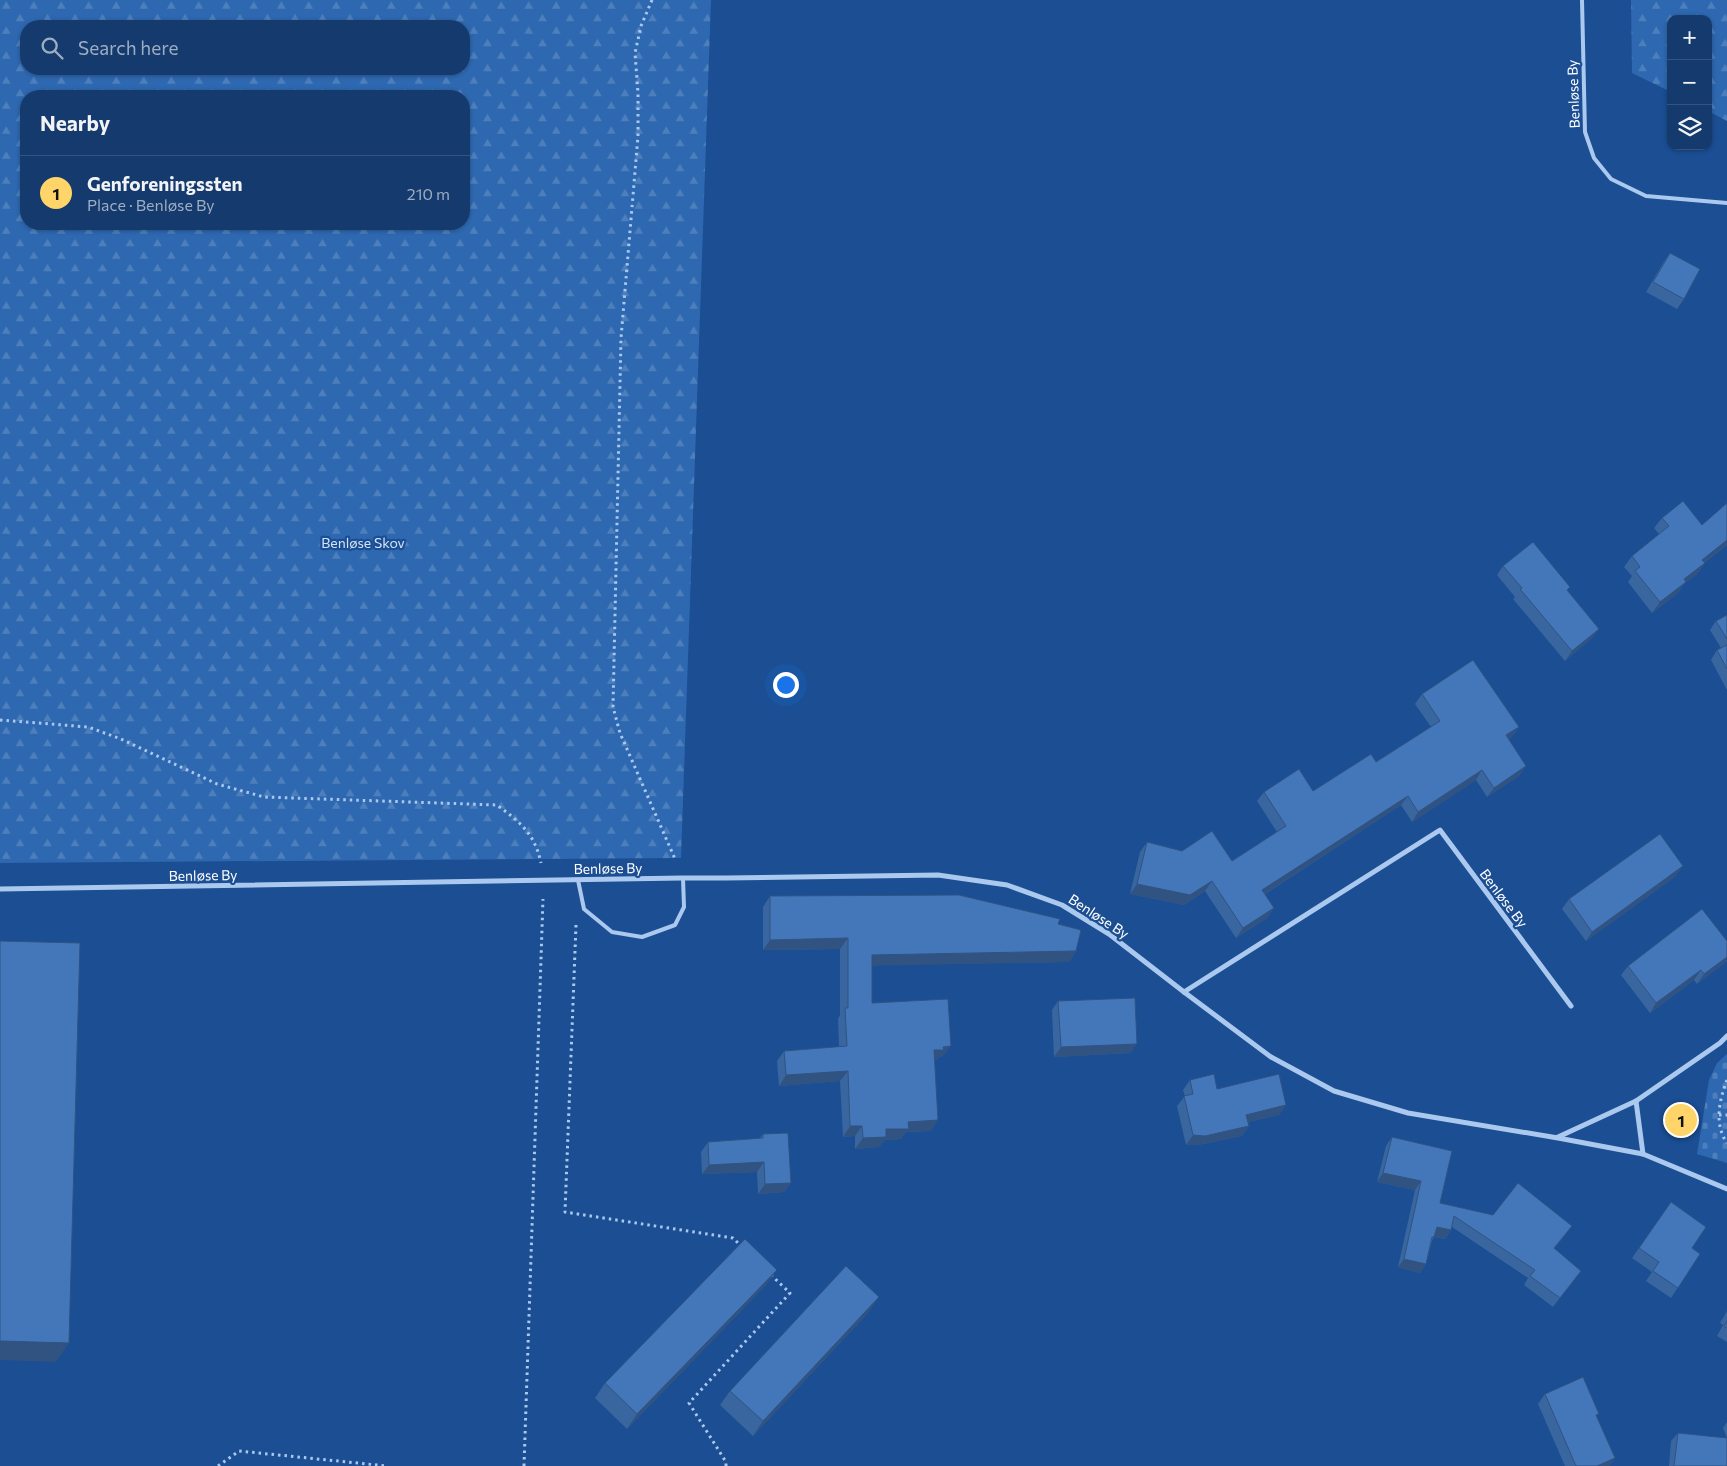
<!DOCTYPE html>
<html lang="en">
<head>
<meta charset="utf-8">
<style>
	body { margin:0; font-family:Commissioner,sans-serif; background:#214576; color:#f1f3f6 }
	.controls { position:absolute; right:15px; top:15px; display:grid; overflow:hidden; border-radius:10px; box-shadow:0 1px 4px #0004 }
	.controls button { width:45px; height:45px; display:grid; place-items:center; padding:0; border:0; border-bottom:1px solid #335481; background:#143a6e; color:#f1f3f6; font:25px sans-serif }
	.you { position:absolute; left:785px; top:684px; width:18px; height:18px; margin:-12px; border:4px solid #fff; border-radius:50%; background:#1a73e8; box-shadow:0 0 0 8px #1a73e833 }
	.badge { display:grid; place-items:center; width:32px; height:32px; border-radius:50%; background:#ffd569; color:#111; font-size:16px; font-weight:700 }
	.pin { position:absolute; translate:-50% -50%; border:2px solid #fff; box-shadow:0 1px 5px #0006 }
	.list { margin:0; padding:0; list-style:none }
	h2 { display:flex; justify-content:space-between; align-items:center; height:65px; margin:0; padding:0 20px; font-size:21px }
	h2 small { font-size:16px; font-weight:400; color:#9dadc2 }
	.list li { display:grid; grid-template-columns:32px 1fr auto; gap:15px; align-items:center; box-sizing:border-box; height:75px; padding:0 20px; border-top:1px solid #335481 }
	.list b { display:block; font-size:19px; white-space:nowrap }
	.list p { margin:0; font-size:16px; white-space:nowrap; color:#9dadc2 }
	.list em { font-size:16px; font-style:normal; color:#9dadc2 }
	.icon { flex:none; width:28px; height:28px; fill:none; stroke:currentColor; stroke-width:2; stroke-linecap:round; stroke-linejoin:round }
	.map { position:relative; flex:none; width:1727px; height:1466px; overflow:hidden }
	.search { position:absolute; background:#143a6e; box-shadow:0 1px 4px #0004; left:20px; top:20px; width:450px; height:55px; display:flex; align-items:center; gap:12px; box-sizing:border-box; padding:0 18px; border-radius:20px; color:#9dadc2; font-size:19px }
	.panel { position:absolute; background:#143a6e; box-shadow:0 1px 4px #0004; left:20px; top:90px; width:450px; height:140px; border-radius:20px }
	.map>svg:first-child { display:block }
	.forest { fill:url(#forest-firs); fill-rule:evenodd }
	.cemetery { fill:url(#cemetery-stones) }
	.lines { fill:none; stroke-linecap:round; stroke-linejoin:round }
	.path { stroke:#abc9ef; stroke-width:3; stroke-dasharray:2.5 4; stroke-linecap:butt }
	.lane { stroke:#abc9ef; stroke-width:4 }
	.street { stroke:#abc9ef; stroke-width:5 }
	.tree { fill:#80a0cb }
	.wall { fill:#3a669f }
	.shaded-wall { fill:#305382 }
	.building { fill:#4477b9; stroke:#305382 }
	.labels { text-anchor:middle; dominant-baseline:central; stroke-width:4.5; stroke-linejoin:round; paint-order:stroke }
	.street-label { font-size:14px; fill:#fff; stroke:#1b4e92 }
	.park-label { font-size:14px; fill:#d2e4fa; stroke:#1b4e92 }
</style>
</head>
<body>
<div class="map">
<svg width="1727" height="1466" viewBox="0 0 1727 1466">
	<defs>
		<pattern id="forest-firs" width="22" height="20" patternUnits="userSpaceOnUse" patternTransform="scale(1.25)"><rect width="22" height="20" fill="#2e68b0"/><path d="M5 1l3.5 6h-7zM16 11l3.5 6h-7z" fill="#4d7fbc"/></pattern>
		<pattern id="cemetery-stones" width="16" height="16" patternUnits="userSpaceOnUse" patternTransform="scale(1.25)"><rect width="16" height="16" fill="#2e68b0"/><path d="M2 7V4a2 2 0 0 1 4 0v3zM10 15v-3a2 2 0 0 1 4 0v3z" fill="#4d7fbc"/></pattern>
	</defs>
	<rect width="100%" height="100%" fill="#1b4e92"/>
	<g class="forest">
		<path d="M0,0H711L681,858L0,863ZM26,26H464V69H26ZM26,96H464V224H26Z"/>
		<polygon points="1631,0 1727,0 1727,121 1708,111 1708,19 1671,19 1671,92 1632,73"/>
	</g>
	<polygon class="cemetery" points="1727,1054 1727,1163 1697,1154 1709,1080 1717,1063"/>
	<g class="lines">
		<g class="path">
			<polyline points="652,0 641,26 635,53 638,93 638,136 621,338 613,707 620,733 675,859"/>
			<path d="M0,720L88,727L121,739L217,784L264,797L497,805C520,822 535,834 541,863"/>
			<polyline points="576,925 565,1212 733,1238 741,1246"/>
			<path d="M1727,1080C1719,1101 1714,1124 1727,1143"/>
			<polyline points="1719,1115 1727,1115"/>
			<polyline points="218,1466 239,1451 387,1466"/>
			<polyline points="524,1466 543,899"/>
			<polyline points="726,1466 726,1462 689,1403 790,1293 771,1275"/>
		</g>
		<g class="lane">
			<polyline points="1582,0 1585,132 1594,158 1611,179 1646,196 1727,203"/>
			<polyline points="578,880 584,909 612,932 642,937 675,925 684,907 683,878"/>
		</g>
		<g class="street">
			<polyline points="0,889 683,878 726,878 938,875 1007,885 1062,905 1109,934 1184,992 1271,1057 1334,1091 1408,1113 1558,1138 1643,1154 1727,1189"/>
			<polyline points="1184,992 1440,830 1571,1006"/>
			<polyline points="1636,1101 1643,1154"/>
			<polyline points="1558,1137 1636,1101 1720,1043 1727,1036"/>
		</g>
	</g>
	<circle class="tree" cx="1686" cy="1120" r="8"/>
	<g class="wall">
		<polygon points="1670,253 1684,299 1677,309 1646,292 1663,263"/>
		<polygon points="1662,518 1702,525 1727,545 1704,563 1705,563 1697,574 1684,584 1678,593 1652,613 1628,582 1632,576 1624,567 1632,556 1659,534 1654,528"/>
		<polygon points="1503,566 1567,590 1599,629 1592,638 1565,661 1513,599 1515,597 1497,575"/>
		<polygon points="1727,615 1727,690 1711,660 1717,650 1721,648 1710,630 1716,621"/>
		<polygon points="1422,694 1519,727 1512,737 1508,739 1526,766 1519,776 1487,797 1476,780 1412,822 1401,805 1265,894 1274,908 1267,918 1236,938 1205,891 1184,905 1130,894 1140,852 1147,842 1182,851 1232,861 1277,832 1257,801 1264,792 1313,791 1376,762 1431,727 1415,704"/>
		<polygon points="1676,876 1586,941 1562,909 1569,899"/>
		<polygon points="770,896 1058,924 1076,951 1069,962 872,965 872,1003 943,1056 939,1057 936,1060 934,1060 931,1131 906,1132 901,1139 885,1140 879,1147 855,1149 855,1136 843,1137 840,1081 779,1086 777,1061 784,1051 839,1047 838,1019 840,1015 840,949 763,950 763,907"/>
		<polygon points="1727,941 1727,961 1697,984 1694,980 1650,1013 1621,975 1628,966"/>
		<polygon points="1058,1001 1131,1053 1054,1057 1052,1010"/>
		<polygon points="1190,1080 1217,1089 1286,1105 1279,1115 1248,1122 1249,1126 1242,1136 1198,1145 1186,1145 1177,1106 1185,1096 1183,1090"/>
		<polygon points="763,1134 791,1183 784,1192 758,1194 757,1172 702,1174 701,1152 708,1142 759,1139"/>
		<polygon points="1392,1137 1440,1203 1566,1234 1554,1249 1581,1271 1553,1307 1524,1285 1528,1278 1452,1227 1451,1230 1445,1239 1434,1237 1432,1241 1426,1264 1420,1273 1398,1267 1415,1190 1377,1182 1386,1146"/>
		<polygon points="1671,1202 1692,1248 1700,1254 1671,1298 1646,1281 1652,1272 1632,1258"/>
		<polygon points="767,1284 627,1429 595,1398 605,1383"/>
		<polygon points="1727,1311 1727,1342 1717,1336 1723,1325 1720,1323"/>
		<polygon points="869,1312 753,1436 720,1405 730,1391"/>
		<polygon points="1545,1394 1597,1418 1615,1458 1609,1466 1565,1466 1538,1404"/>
		<polygon points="1727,1422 1727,1466 1662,1466 1669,1466 1671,1441 1678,1433 1727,1438 1723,1428"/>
	</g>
	<g class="shaded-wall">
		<polygon points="1727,540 1727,545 1694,570 1702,560"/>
		<polygon points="1705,563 1697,574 1684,584 1678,593 1652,613 1660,602 1684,579"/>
		<polygon points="1599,629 1592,638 1565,661 1572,651"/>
		<polygon points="1519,727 1512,737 1499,745 1506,735"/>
		<polygon points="1526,766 1519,776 1487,797 1494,788"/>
		<polygon points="1482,770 1476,780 1412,822 1418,812"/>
		<polygon points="1408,796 1401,805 1255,900 1262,890"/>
		<polygon points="1683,866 1676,876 1586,941 1592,932"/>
		<polygon points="1212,881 1205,891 1184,905 1130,894 1137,884"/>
		<polygon points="1274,908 1267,918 1236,938 1243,928"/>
		<polygon points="848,938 840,949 763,950 770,940"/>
		<polygon points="1076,951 1069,962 864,966 872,955"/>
		<polygon points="1727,957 1727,961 1697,984 1704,974"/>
		<polygon points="1701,970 1694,980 1650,1013 1656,1003"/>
		<polygon points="1137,1044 1131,1053 1054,1057 1061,1047"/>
		<polygon points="951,1046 943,1056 939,1057 936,1060 926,1061 934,1050 943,1047"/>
		<polygon points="848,1071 840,1081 779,1086 786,1075"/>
		<polygon points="1286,1105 1279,1115 1239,1124 1246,1115"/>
		<polygon points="938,1120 931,1131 906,1132 901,1139 885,1140 879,1147 855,1149 863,1138 886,1129 908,1122"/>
		<polygon points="850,1126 862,1126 855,1136 843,1137"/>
		<polygon points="1249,1126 1242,1136 1198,1145 1186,1145 1193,1135"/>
		<polygon points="764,1162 757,1172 702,1174 709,1165"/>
		<polygon points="1383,1173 1421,1181 1415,1190 1377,1182"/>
		<polygon points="791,1183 784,1192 758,1194 765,1184"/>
		<polygon points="1437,1227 1451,1230 1445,1239 1430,1236"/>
		<polygon points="1404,1259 1426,1264 1420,1273 1398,1267"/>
		<polygon points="777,1270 767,1284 627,1429 637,1414"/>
		<polygon points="1581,1271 1575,1280 1553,1307"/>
		<polygon points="879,1297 869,1312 753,1436 763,1421"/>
		<polygon points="0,1341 69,1343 56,1362 0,1360"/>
		<polygon points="1615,1458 1609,1466 1597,1466"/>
	</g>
	<g class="building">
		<polygon points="1670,253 1700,269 1684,299 1653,282"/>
		<polygon points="1683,501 1702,525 1727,503 1727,540 1702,560 1705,563 1684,579 1686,582 1660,602 1635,571 1640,567 1632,556 1669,526 1662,518"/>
		<polygon points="1533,542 1570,587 1567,590 1599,629 1572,651 1520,589 1522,588 1503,566"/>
		<polygon points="1727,615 1727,639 1716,621"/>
		<polygon points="1727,645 1727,669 1717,650"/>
		<polygon points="1473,660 1519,727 1506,735 1526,766 1494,788 1482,770 1418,812 1408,796 1262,890 1274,908 1243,928 1212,881 1190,895 1137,884 1147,842 1182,851 1212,831 1232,861 1286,826 1264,792 1299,769 1313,791 1371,754 1376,762 1440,721 1422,694"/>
		<polygon points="1660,834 1683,866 1592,932 1569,899"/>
		<polygon points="959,895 1060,919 1058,924 1081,930 1076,951 872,955 872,1003 948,999 951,1046 943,1047 944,1050 934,1050 938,1120 908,1122 909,1129 886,1129 886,1137 863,1138 862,1126 850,1126 848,1071 786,1075 784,1051 847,1046 845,1008 848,1008 848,938 770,940 770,896"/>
		<polygon points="1702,909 1727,941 1727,957 1704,974 1701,970 1656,1003 1628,966"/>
		<polygon points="0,941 80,943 69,1343 0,1341"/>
		<polygon points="1135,998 1137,1044 1061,1047 1058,1001"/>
		<polygon points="1214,1074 1217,1089 1279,1074 1286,1105 1246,1115 1249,1126 1205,1136 1193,1135 1184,1096 1193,1094 1190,1080"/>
		<polygon points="788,1133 791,1183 765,1184 764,1162 709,1165 708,1142 763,1138 763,1134"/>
		<polygon points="1392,1137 1452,1151 1440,1203 1493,1215 1518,1183 1572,1226 1554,1248 1581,1271 1560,1298 1530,1276 1535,1270 1454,1216 1451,1230 1437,1227 1434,1237 1432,1237 1426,1264 1404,1259 1421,1181 1383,1173"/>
		<polygon points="1671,1202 1706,1227 1692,1248 1700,1254 1678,1288 1653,1271 1659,1262 1639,1248"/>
		<polygon points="745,1239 777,1270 637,1414 605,1383"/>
		<polygon points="846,1266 879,1297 763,1421 730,1391"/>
		<polygon points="1727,1321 1727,1328 1724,1326"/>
		<polygon points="1583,1377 1599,1414 1596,1415 1615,1458 1597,1466 1576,1466 1545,1394"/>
		<polygon points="1678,1433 1727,1438 1727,1466 1674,1466"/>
	</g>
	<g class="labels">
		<g class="street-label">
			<text transform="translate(1573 94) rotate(-92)">Benløse By</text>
			<text transform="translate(608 868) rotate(-1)">Benløse By</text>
			<text transform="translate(203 875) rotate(-1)">Benløse By</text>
			<text transform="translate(1504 898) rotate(53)">Benløse By</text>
			<text transform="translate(1099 916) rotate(33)">Benløse By</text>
		</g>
		<g class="park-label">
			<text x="363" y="542">Benløse Skov</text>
		</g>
	</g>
</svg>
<div class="controls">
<button>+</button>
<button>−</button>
<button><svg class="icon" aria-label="layers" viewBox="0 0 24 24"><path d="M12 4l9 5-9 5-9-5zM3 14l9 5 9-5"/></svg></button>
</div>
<div class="you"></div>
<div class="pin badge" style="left:1681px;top:1120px">1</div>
<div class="search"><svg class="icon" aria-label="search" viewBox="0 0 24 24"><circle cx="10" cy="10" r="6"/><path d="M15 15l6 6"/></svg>Search here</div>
<section class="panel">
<h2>Nearby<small></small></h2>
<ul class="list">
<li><span class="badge">1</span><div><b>Genforeningssten</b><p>Place · Benløse By</p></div><em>210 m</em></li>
</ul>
</section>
</div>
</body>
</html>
